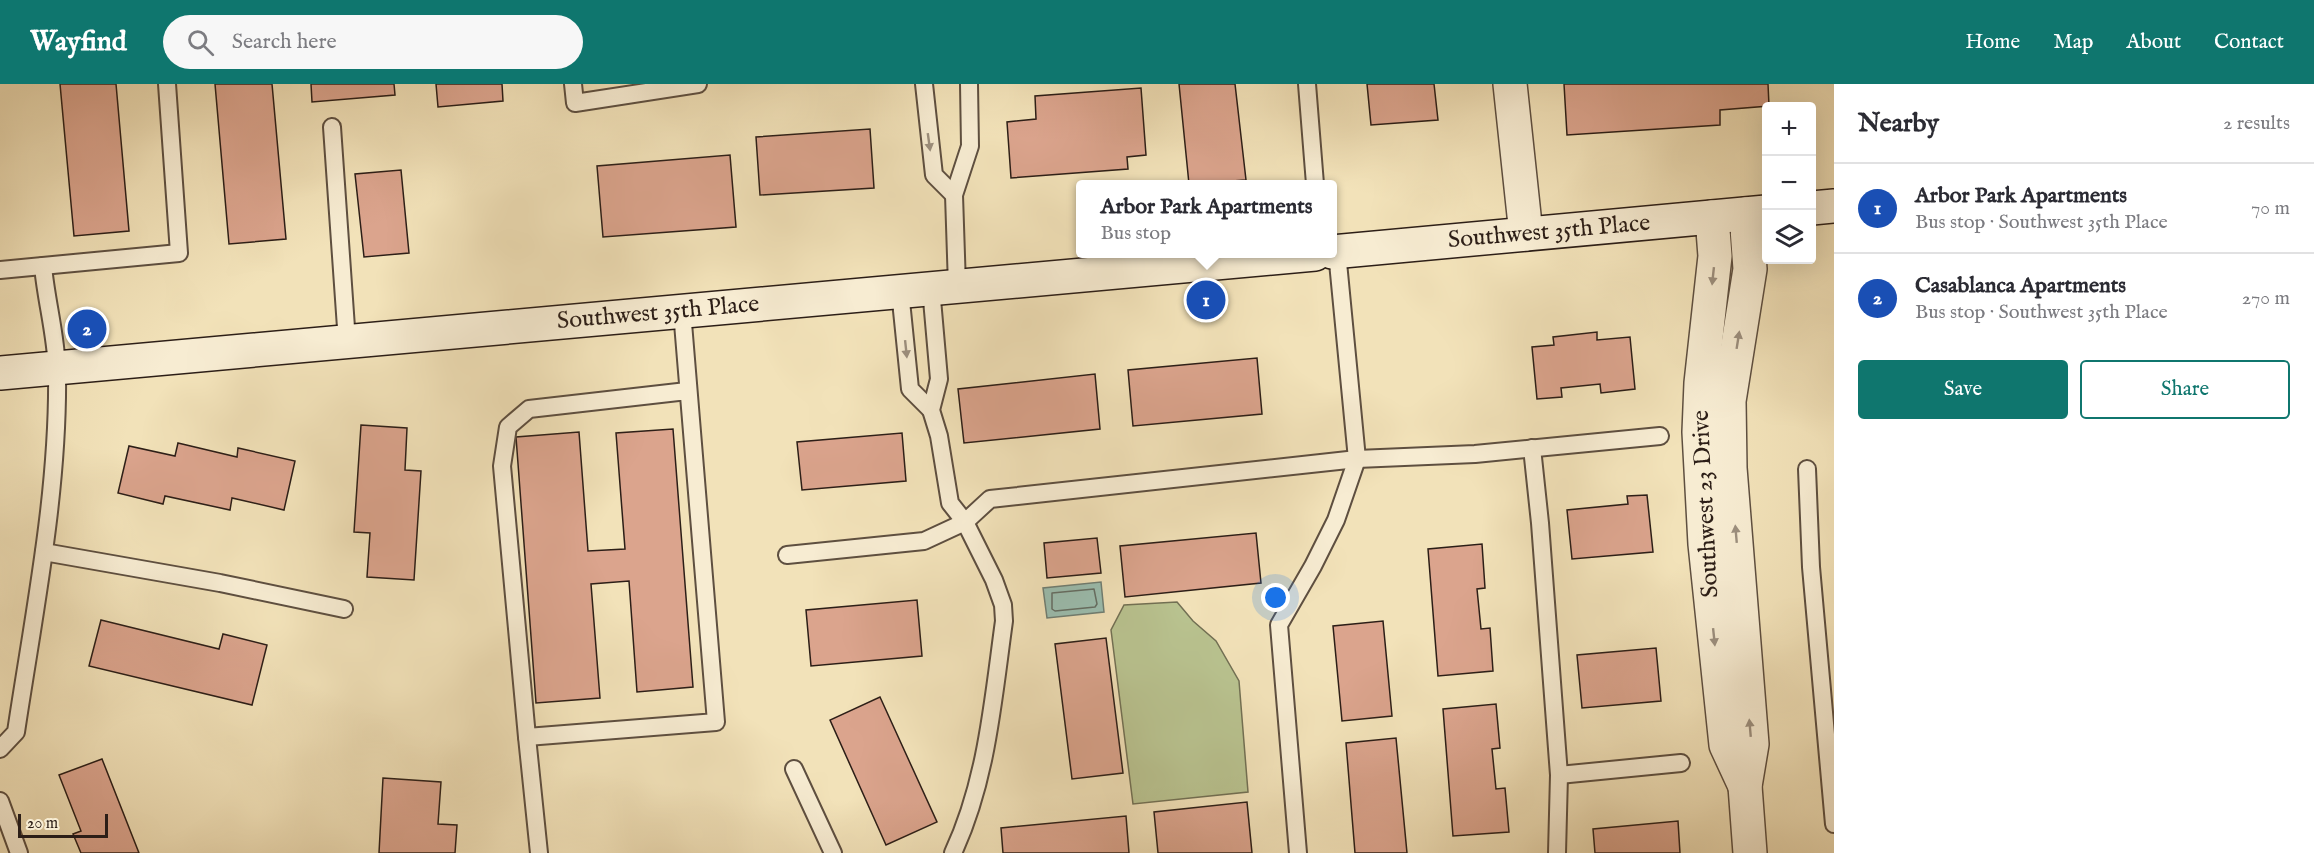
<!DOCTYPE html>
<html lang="en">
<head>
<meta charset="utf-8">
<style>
	body { margin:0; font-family:"IM FELL English",serif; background:#f7f7f7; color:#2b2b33 }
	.controls { position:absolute; right:18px; top:18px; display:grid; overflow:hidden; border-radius:6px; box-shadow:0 6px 24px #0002 }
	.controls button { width:54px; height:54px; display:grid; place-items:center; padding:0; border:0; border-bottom:2px solid #e1e1e2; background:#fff; color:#2b2b33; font:30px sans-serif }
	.scale { position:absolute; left:18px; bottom:15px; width:90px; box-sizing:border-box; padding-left:6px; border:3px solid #2c1e17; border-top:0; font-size:16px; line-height:21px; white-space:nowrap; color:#2c1e17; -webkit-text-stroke:4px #f7ecd2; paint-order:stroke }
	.you { position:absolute; left:1276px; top:514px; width:21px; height:21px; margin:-15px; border:4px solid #fff; border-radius:50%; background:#1a73e8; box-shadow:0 0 0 9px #1a73e833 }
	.badge { display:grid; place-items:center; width:39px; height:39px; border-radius:50%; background:#0f766e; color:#fff; font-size:20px; font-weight:700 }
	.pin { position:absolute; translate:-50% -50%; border:3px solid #fff; box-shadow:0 2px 6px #0006 }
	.popup { position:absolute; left:1076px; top:96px; width:261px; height:78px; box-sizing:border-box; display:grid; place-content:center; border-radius:6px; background:#fff; filter:drop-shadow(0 2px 4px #0005); font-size:20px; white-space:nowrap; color:#7c7c81 }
	.popup b { font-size:22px; color:#2b2b33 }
	.popup::after { content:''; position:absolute; left:50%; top:100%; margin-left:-12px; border:12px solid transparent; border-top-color:#fff }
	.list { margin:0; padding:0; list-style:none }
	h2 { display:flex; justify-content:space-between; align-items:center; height:78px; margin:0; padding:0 24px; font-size:26px }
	h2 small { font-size:20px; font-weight:400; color:#7c7c81 }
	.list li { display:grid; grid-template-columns:39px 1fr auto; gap:18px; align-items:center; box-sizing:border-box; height:90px; padding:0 24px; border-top:2px solid #e1e1e2 }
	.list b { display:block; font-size:22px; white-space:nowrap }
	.list p { margin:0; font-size:20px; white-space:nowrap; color:#7c7c81 }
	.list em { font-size:20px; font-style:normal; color:#7c7c81 }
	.actions { display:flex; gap:12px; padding:18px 24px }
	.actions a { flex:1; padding:14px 0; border:2px solid #0f766e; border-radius:6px; text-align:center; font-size:21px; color:#0f766e }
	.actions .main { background:#0f766e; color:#fff }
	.icon { flex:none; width:33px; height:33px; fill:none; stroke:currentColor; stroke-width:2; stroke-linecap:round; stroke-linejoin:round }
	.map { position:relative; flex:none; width:1834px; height:769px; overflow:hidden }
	header { display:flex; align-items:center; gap:36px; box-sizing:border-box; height:84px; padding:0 30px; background:#0f766e; color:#fff }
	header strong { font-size:28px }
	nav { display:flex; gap:33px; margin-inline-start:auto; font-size:21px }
	.search { width:420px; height:54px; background:#f7f7f7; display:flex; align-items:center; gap:15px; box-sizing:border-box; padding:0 21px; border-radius:33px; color:#7c7c81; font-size:22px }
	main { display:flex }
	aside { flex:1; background:#fff }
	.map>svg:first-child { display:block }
	.green { fill:#b9c390; stroke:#727054; stroke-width:1.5 }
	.water { fill:#9bbeb0; stroke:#6f7e73; stroke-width:1.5 }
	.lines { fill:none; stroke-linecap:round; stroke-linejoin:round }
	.shore { stroke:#646e64; stroke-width:1.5 }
	.building { fill:#dba48d; stroke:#2c1e17; stroke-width:1.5 }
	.lane-casing { stroke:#5e4f40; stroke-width:20 }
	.street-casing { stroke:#5e4f40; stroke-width:36 }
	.secondary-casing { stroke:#2c1e17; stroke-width:36 }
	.lane { stroke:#f7ecd2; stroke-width:16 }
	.street { stroke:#f7ecd2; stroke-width:33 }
	.secondary { stroke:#f7ecd2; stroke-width:33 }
	.oneway { fill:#9c8f7e }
	.labels { text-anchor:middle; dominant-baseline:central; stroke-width:5; stroke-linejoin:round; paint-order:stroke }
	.street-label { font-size:24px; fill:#2c1e17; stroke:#f7ecd2 }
</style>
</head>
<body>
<header>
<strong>Wayfind</strong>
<div class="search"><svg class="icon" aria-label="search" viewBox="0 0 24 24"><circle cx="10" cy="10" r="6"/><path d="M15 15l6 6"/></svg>Search here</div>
<nav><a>Home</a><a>Map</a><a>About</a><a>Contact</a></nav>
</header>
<main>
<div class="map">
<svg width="1834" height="769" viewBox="0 0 1834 769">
	<rect width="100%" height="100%" fill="#f2e2b9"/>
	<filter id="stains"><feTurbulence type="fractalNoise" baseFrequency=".00333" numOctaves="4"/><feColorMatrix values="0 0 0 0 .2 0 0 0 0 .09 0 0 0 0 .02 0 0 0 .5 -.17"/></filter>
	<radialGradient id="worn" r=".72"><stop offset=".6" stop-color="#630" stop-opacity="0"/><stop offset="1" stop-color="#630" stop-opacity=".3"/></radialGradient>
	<polygon class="green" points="1177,518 1193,537 1216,557 1239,597 1248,708 1133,720 1111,546 1124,521"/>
	<polygon class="water" points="1101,498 1104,528 1047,534 1043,504"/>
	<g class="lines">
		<polygon class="shore" points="1094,505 1097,520 1095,523 1055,527 1052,525 1052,509"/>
	</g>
	<g class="building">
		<polygon points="60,0 116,0 129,147 74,152"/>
		<polygon points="215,0 272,0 286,155 229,160"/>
		<polygon points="311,0 394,0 395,11 312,18"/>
		<polygon points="436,0 502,0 503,17 438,23"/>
		<polygon points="1179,0 1235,0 1246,96 1189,100"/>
		<polygon points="1367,0 1434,0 1438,36 1371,41"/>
		<polygon points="1564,0 1768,0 1769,22 1720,26 1720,41 1567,51"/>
		<polygon points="1141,4 1146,71 1127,73 1128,85 1011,94 1007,38 1036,35 1035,12"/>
		<polygon points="870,45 874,104 760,111 756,53"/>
		<polygon points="730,71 736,143 603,153 597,82"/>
		<polygon points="401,86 409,169 364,173 355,90"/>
		<polygon points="1597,248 1597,256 1630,253 1635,305 1601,309 1600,300 1561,304 1562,313 1537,315 1532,263 1554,261 1553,253"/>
		<polygon points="1257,274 1262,330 1133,342 1128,286"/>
		<polygon points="1095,290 1100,345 964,359 958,305"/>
		<polygon points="361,341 407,344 405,386 421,387 414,496 367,493 370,449 354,448"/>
		<polygon points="673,345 693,603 637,608 629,497 591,500 600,614 536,619 516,353 579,348 588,467 625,465 616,349"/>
		<polygon points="902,349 906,397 802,406 797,358"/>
		<polygon points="178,359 237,373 238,364 295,377 284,426 232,414 230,426 165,412 163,420 118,409 129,362 175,372"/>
		<polygon points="1647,411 1653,468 1572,475 1567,426 1628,420 1627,412"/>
		<polygon points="1256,449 1261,499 1125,513 1120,462"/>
		<polygon points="1097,454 1101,489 1047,494 1044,459"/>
		<polygon points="1482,460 1485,504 1477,505 1481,545 1490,544 1493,587 1438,592 1428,465"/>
		<polygon points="917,516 922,572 811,582 806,526"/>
		<polygon points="101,536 219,565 223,550 267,561 252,621 89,582"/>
		<polygon points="1383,537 1392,632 1342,637 1333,542"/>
		<polygon points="1106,554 1123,689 1072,695 1055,560"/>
		<polygon points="1656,564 1661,617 1582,624 1577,571"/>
		<polygon points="880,613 937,738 886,761 830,636"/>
		<polygon points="1496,620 1500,664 1492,665 1496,705 1505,704 1509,748 1453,752 1443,625"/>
		<polygon points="1396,654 1407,769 1355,769 1346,659"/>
		<polygon points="102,675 139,769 81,769 73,750 81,747 59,691"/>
		<polygon points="383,694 441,698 438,740 457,741 455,769 379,769"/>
		<polygon points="1247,718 1252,769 1158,769 1154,728"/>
		<polygon points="1126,732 1129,769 1003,769 1001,744"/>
		<polygon points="1678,737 1680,769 1595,769 1593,745"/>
	</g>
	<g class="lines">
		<g class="lane-casing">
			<g id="lane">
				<polyline points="573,0 575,19 698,0"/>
				<polyline points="924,0 934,91 954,111"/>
				<polyline points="1307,0 1315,100"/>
				<polyline points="332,43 347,258"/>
				<polyline points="0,186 179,169 167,0"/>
				<polyline points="957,202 954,111 970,62 969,0"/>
				<path d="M931,204L939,295L931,326L939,352L950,419L965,438L994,496L1003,521L1004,537C993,616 987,696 953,769"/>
				<polyline points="900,207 910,305 931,326"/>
				<polyline points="682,227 716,638 527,653 502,382 508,343 529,325 687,307"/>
				<polyline points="1532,364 1540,439 1559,691 1557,769"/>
				<polyline points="1807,385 1811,483 1834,740"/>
				<polyline points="44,468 220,499 344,525"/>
				<polyline points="787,471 924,457 965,438 990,415 1357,375 1475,370 1660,352"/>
				<polyline points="527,653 539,769"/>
				<path d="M0,665L16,648C34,528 59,407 57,286C56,251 46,216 43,182"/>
				<polyline points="794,685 833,769"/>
				<polyline points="1559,691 1681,679"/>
				<polyline points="0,717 19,769"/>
				<polyline points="1298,769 1279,541 1313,482 1336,436 1357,375 1337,168"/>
			</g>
		</g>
		<g class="street-casing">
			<g id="street">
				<polyline points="1510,0 1526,150"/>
				<polyline points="1746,130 1750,185 1729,317 1730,384 1752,660 1745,702 1750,769"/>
				<polyline points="1712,133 1715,172 1701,299 1699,348 1705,460 1726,661 1745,702"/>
			</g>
		</g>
		<g class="secondary-casing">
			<g id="secondary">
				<polyline points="1812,124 1834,122"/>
				<polyline points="1332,168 1766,128"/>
				<polyline points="0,289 1315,170"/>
			</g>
		</g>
		<use href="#lane" class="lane"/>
		<use href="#street" class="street"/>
		<use href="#secondary" class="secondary"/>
	</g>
	<defs><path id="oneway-solid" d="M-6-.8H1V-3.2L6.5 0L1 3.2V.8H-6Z" transform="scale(1.5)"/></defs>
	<g class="oneway">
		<use href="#oneway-solid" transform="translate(929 58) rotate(82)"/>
		<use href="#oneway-solid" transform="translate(1713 192) rotate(96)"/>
		<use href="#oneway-solid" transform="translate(1738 256) rotate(-81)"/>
		<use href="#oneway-solid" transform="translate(906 265) rotate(84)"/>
		<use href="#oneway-solid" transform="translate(1736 450) rotate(-95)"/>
		<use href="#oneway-solid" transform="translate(1714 553) rotate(84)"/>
		<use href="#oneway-solid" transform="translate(1750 644) rotate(-95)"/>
	</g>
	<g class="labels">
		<g class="street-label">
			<text transform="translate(1549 148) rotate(-5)">Southwest 35th Place</text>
			<text transform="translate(658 229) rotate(-5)">Southwest 35th Place</text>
			<text transform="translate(1706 420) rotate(-93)">Southwest 23 Drive</text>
		</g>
	</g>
	<rect width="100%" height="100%" filter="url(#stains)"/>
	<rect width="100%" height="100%" fill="url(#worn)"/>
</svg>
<div class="controls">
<button>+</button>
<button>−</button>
<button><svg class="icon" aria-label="layers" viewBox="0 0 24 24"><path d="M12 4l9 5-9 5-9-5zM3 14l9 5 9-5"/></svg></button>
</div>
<div class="scale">20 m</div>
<div class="you"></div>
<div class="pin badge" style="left:1206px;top:216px;background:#1a4fb4">1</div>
<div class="popup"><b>Arbor Park Apartments</b>Bus stop</div>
<div class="pin badge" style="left:87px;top:245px;background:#1a4fb4">2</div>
</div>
<aside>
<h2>Nearby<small>2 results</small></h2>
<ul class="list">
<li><span class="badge" style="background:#1a4fb4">1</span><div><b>Arbor Park Apartments</b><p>Bus stop · Southwest 35th Place</p></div><em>70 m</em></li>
<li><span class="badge" style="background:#1a4fb4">2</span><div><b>Casablanca Apartments</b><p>Bus stop · Southwest 35th Place</p></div><em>270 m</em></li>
</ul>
<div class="actions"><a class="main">Save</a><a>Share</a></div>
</aside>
</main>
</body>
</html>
